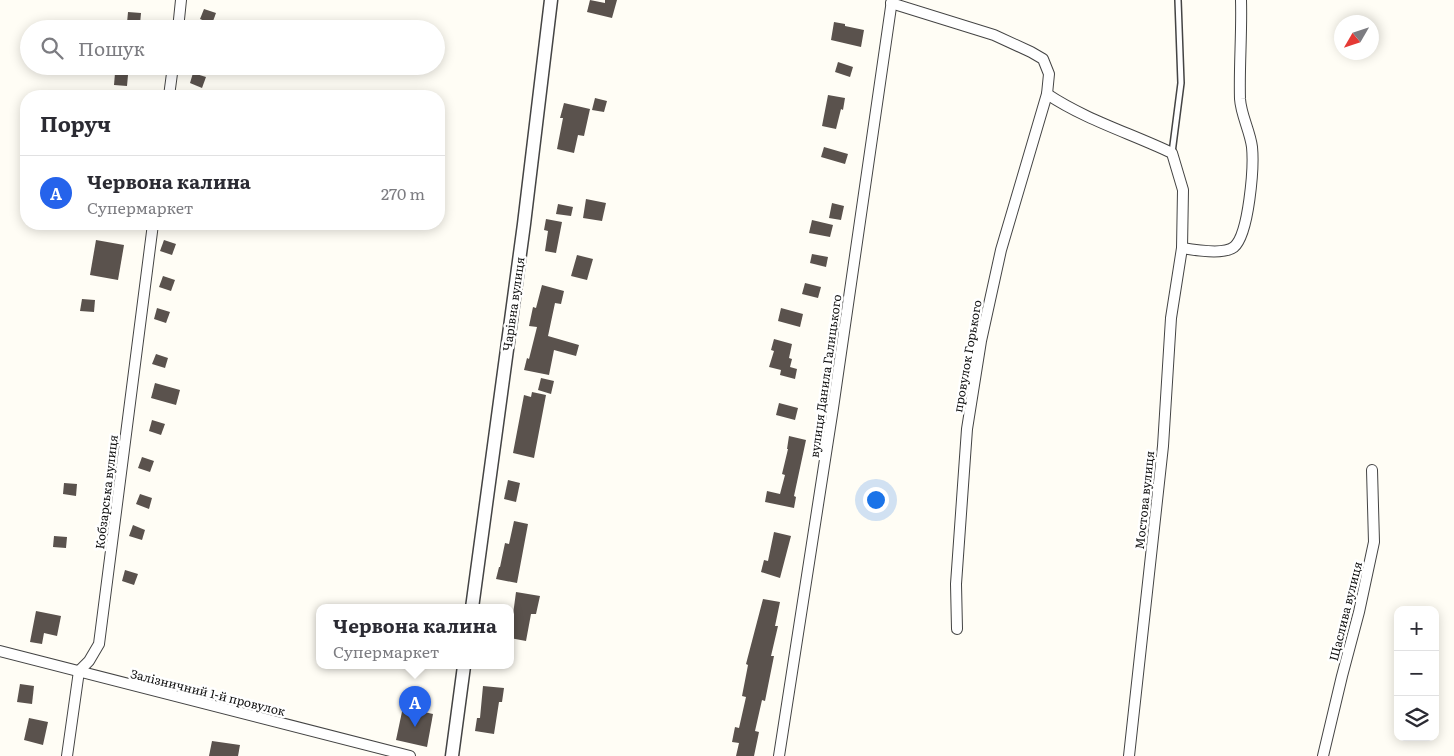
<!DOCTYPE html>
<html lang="uk">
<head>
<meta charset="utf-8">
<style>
	body { margin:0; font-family:Literata,serif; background:#f7f7f7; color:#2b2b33 }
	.controls { position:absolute; right:15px; bottom:15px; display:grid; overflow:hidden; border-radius:10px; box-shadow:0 2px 12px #0003 }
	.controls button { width:45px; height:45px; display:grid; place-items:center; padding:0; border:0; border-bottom:1px solid #e1e1e2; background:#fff; color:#2b2b33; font:25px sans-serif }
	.compass { position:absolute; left:1334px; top:15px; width:45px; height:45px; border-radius:50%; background:#fff; box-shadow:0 2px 12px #0003; rotate:231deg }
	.you { position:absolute; left:875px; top:499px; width:18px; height:18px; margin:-12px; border:4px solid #fff; border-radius:50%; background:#1a73e8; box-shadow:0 0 0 8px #1a73e833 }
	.badge { display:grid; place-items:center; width:32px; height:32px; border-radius:50%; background:#2563eb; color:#fff; font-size:16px; font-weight:700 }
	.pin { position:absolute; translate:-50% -41px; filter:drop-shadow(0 1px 2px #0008) }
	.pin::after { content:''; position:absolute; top:26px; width:18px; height:15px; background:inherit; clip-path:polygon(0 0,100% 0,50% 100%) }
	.popup { position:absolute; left:316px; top:604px; width:198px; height:65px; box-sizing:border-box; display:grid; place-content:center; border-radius:10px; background:#fff; filter:drop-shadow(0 1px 4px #0005); font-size:16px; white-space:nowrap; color:#7c7c81 }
	.popup b { font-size:19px; color:#2b2b33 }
	.popup::after { content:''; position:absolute; left:50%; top:100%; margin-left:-10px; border:10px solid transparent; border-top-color:#fff }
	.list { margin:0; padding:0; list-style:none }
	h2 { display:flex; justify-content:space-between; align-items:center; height:65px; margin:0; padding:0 20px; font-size:21px }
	h2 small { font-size:16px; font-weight:400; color:#7c7c81 }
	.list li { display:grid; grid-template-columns:32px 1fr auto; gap:15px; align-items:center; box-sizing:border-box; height:75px; padding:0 20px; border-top:1px solid #e1e1e2 }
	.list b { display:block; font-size:19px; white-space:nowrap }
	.list p { margin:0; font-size:16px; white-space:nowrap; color:#7c7c81 }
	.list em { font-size:16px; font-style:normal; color:#7c7c81 }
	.icon { flex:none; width:28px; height:28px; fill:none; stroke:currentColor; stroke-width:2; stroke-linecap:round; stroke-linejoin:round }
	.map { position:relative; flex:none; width:1454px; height:756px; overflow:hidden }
	.search { position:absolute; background:#fff; box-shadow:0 2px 12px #0003; left:20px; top:20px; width:425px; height:55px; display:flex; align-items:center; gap:12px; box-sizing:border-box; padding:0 18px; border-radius:28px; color:#7c7c81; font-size:19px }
	.panel { position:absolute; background:#fff; box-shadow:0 2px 12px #0003; left:20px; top:90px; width:425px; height:140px; border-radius:20px }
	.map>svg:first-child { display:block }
	.building { fill:#5a524d }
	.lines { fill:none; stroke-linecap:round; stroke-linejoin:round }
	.service-casing { stroke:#444; stroke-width:8 }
	.minor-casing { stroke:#444; stroke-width:12 }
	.tertiary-casing { stroke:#444; stroke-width:15 }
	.service { stroke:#fff; stroke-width:5 }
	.minor { stroke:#fff; stroke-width:10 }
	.tertiary { stroke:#fff; stroke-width:12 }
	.labels { text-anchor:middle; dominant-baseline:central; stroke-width:5; stroke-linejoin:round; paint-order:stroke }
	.street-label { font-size:12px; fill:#111; stroke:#fff }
</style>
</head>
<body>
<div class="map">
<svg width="1454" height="756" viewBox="0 0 1454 756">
	<rect width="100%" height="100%" fill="#fffdf5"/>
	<g class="building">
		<polygon points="590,0 605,3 605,0 617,0 612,18 587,12"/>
		<polygon points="204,9 216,13 212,24 200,19"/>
		<polygon points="128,12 141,13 140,24 127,23"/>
		<polygon points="834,22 845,24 845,26 864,30 861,47 831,40"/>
		<polygon points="838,62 853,67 850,77 835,72"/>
		<polygon points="115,73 128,75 127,86 114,85"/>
		<polygon points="193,73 206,77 202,88 190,83"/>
		<polygon points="828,95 845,98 843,110 841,109 836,129 822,126"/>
		<polygon points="595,98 607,101 604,112 592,110"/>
		<polygon points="564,103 590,109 584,136 578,135 574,153 557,149 563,118 560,118"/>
		<polygon points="824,147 848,154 845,164 821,157"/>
		<polygon points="586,199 606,203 602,221 583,218"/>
		<polygon points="832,203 844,206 841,220 829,218"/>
		<polygon points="558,204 573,207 571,216 556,214"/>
		<polygon points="546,219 562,222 556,253 545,251 548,231 544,230"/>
		<polygon points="812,220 833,225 830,237 809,233"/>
		<polygon points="96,240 124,245 118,280 90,275"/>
		<polygon points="164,240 176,244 172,255 160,251"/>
		<polygon points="812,254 828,257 826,267 810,263"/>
		<polygon points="577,255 593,259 587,280 571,276"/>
		<polygon points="163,276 175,280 171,291 159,287"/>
		<polygon points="805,283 821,287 818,298 802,294"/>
		<polygon points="542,285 564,291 561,304 555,303 548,336 579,345 576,356 554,350 549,375 524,370 527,358 529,359 537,327 529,326 533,307 536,308"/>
		<polygon points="82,299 95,300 94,312 80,311"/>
		<polygon points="157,308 170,312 166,323 154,319"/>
		<polygon points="781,308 803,314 800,327 778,321"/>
		<polygon points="774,339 792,344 789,358 792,359 790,367 797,369 795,379 780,375 781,370 769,367 774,351 771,350"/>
		<polygon points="156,354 168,358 165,368 152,364"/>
		<polygon points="541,378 554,381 551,394 538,390"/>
		<polygon points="155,383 180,390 176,405 151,398"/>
		<polygon points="532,392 546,395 534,458 513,453 524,395 531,397"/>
		<polygon points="779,403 798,408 795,420 776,415"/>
		<polygon points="152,420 165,424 161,435 149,431"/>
		<polygon points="789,436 806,440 794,496 796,497 794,508 765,502 767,491 780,494 785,475 782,474 788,449 787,449"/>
		<polygon points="142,457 154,461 150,472 138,468"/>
		<polygon points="508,480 520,483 516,502 504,499"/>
		<polygon points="64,483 77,484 76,496 63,494"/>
		<polygon points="140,494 152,498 149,509 136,504"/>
		<polygon points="514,521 528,524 517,583 496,579 499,567 500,567 505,543 509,544"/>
		<polygon points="133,525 145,530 142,540 129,536"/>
		<polygon points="774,532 791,536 780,578 761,572 764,560 768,561"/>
		<polygon points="54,536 67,537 66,548 53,547"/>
		<polygon points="125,570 138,574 134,585 122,581"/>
		<polygon points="516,592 540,596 536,614 531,614 526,641 510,638 510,621 512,622"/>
		<polygon points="763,599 780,602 775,626 778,626 771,656 774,656 765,701 762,700 755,731 759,732 754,756 736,756 739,743 732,742 735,727 739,728 746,697 742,696 748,665 746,664"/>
		<polygon points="36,611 61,616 57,636 44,633 42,644 30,642"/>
		<polygon points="20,684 34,686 32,704 17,702"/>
		<polygon points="483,686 504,688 502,702 499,702 494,734 475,731 477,718 480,718"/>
		<polygon points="403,707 433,714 427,747 396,740"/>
		<polygon points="29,718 48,722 43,745 24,740"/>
		<polygon points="212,741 240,745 238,756 209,756"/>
	</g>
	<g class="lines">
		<g class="service-casing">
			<polyline id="service" points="1172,153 1181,83 1178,0"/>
		</g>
		<g class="minor-casing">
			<g id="minor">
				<polyline points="891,3 994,35 1031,52 1043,59 1049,74 1047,94 1001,250 981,341 967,429 956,584 957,629"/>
				<polyline points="178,29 181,0"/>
				<path d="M1047,94C1086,120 1130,133 1172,153L1183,190L1182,248"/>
				<polyline points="169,96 173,66"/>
				<polyline points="0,651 410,756"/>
				<polyline points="67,756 79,671 89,661 99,644 153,224"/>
				<polyline points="779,756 833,408 892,0"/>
				<path d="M1129,756L1163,446L1171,318L1182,248C1194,250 1224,255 1234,247C1249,234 1254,167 1252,147C1250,131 1241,115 1240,99C1239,66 1242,33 1241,0"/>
				<polyline points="1323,756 1342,676 1359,612 1374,542 1372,470"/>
			</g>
		</g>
		<g class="tertiary-casing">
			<g id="tertiary">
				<polyline points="472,608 524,224 551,0"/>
				<polyline points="452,756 464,666"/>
			</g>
		</g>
		<use href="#service" class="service"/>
		<use href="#minor" class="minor"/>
		<use href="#tertiary" class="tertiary"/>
	</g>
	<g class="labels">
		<g class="street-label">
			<text transform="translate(513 304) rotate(-82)">Чарівна вулиця</text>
			<text transform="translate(967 356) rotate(-80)">провулок Горького</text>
			<text transform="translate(825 376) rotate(-82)">вулиця Данила Галицького</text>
			<text transform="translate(106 492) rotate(-83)">Кобзарська вулиця</text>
			<text transform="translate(1144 500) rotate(-84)">Мостова вулиця</text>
			<text transform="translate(1345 611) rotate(-76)">Щаслива вулиця</text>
			<text transform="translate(208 692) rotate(14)">Залізничний 1-й провулок</text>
		</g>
	</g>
</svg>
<div class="controls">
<button>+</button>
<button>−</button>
<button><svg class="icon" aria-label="layers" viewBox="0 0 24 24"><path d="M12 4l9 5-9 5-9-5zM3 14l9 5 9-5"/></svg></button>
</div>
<svg class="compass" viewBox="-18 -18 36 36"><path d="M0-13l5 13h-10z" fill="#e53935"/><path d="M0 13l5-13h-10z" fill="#7c7c81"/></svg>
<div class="you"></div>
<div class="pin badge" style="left:415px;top:727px">A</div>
<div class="popup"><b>Червона калина</b>Супермаркет</div>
<div class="search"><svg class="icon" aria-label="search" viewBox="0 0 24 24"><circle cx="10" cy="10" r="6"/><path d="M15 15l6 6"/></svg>Пошук</div>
<section class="panel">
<h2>Поруч<small></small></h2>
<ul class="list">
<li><span class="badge">A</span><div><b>Червона калина</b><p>Супермаркет</p></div><em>270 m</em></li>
</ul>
</section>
</div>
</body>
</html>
